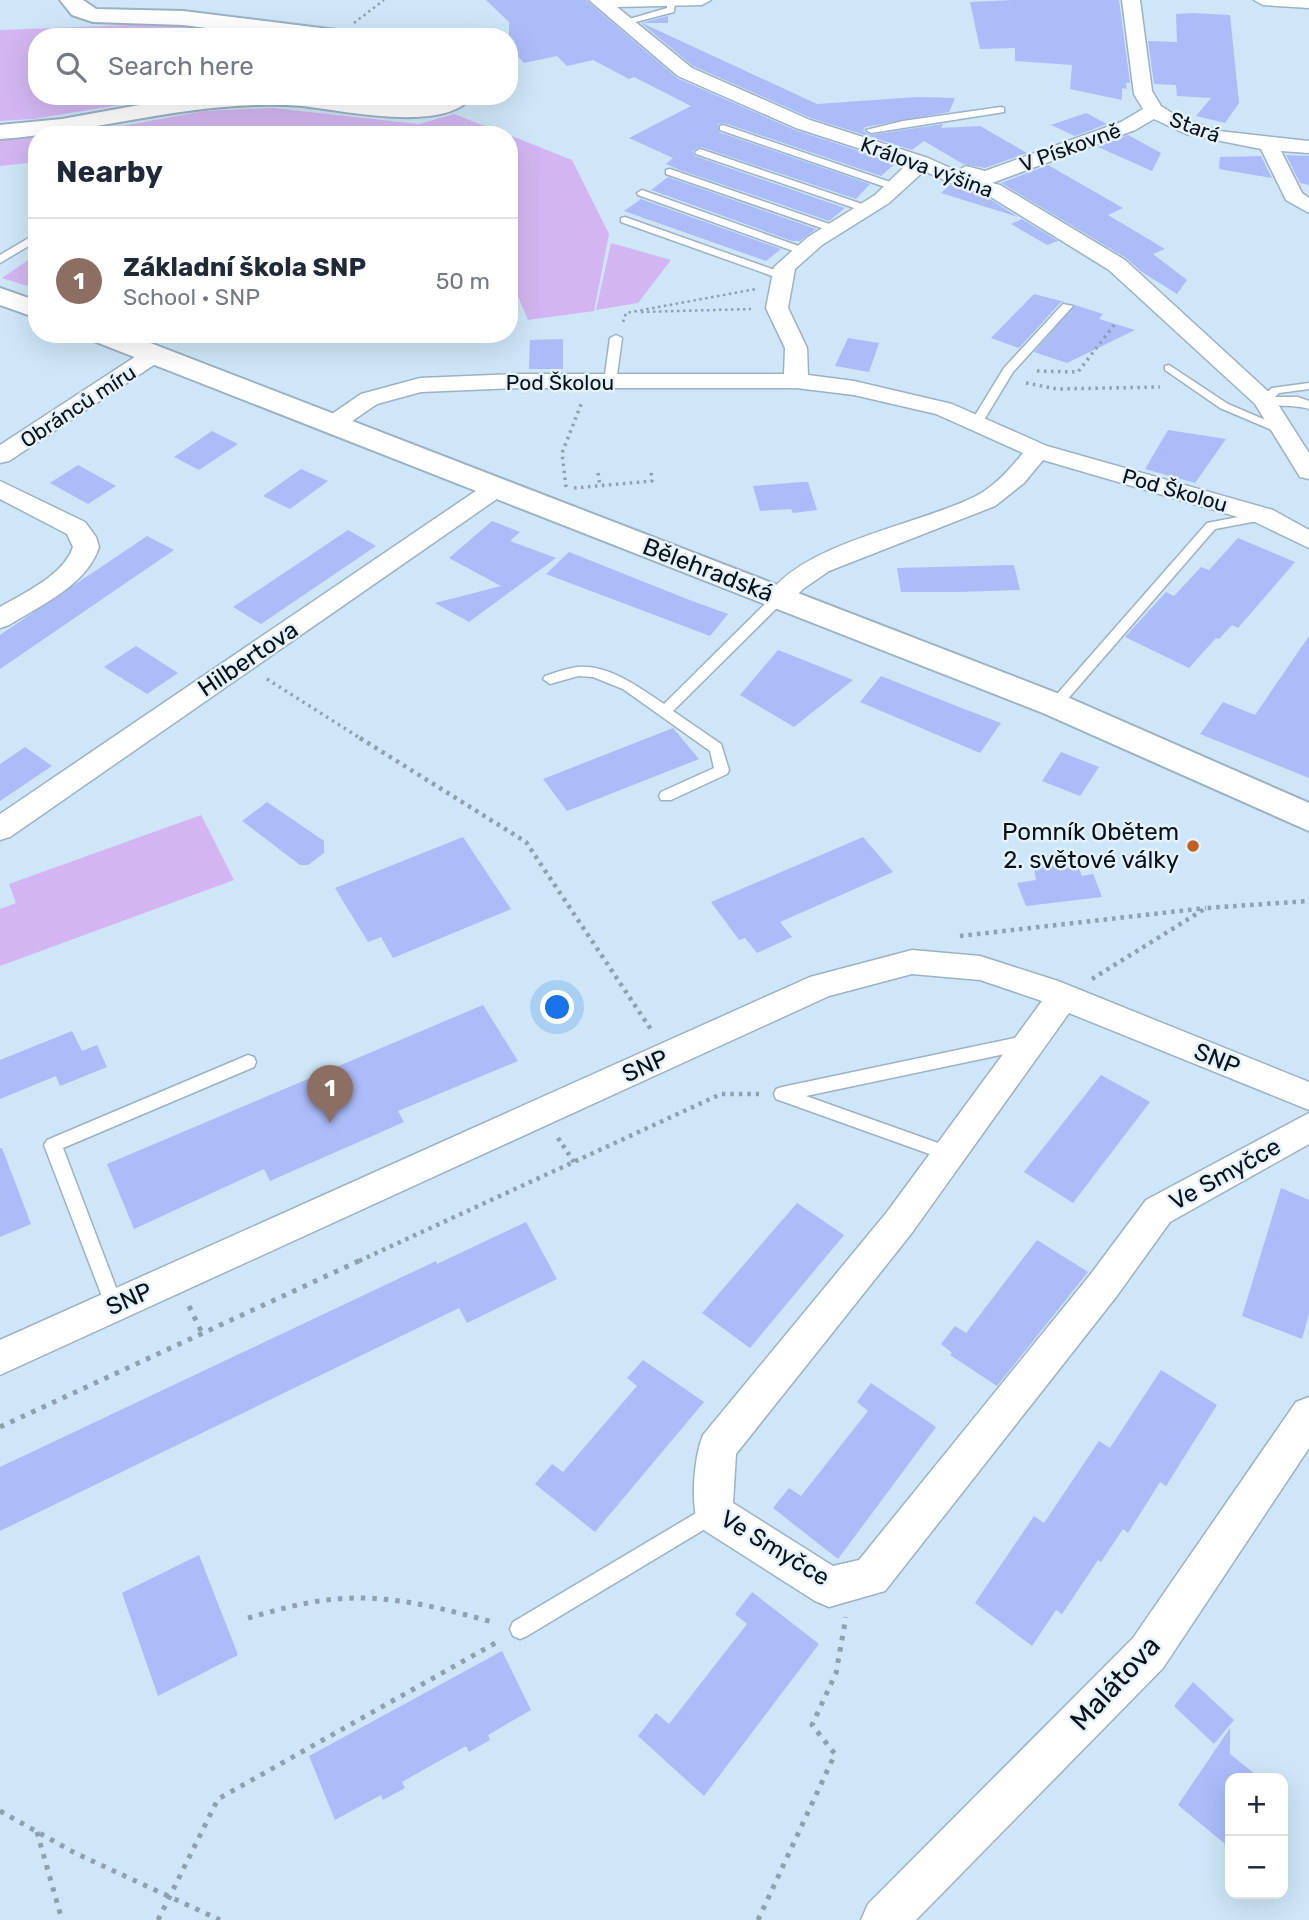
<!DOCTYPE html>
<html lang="en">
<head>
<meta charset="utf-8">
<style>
	body { margin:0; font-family:Rubik,sans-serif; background:#f6f6f7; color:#1f2937 }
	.controls { position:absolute; right:21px; bottom:21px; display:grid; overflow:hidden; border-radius:14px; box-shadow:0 7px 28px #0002 }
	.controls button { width:63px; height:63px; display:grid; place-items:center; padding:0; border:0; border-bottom:2px solid #e0e1e3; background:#fff; color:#1f2937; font:35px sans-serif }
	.you { position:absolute; left:558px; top:1008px; width:24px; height:24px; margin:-18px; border:5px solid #fff; border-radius:50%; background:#1a73e8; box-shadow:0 0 0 10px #1a73e833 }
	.badge { display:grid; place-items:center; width:46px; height:46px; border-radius:50%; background:#c16021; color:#fff; font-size:23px; font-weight:700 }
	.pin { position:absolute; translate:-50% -58px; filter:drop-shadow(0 2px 4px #0008) }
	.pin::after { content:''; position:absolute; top:37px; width:24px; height:21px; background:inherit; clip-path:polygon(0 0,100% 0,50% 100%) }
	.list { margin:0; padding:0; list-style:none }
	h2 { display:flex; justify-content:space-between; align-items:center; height:91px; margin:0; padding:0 28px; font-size:30px }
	h2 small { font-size:23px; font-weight:400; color:#747a83 }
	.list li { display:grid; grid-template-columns:46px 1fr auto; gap:21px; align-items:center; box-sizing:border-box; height:126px; padding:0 28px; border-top:2px solid #e0e1e3 }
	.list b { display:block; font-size:26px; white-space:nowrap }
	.list p { margin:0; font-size:23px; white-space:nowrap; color:#747a83 }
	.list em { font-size:23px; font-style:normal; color:#747a83 }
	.icon { flex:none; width:38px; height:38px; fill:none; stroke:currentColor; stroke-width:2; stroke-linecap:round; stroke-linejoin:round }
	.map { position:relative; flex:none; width:1309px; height:1920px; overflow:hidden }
	.search { position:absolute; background:#fff; box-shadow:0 7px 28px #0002; left:28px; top:28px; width:490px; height:77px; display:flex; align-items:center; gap:18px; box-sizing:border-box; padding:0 24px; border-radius:28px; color:#747a83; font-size:26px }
	.panel { position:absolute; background:#fff; box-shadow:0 7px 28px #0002; left:28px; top:126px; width:490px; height:217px; border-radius:28px }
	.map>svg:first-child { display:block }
	.green { fill:#d3b6f1 }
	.building { fill:#abbcf9 }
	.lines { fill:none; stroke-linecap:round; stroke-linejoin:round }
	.lane-casing { stroke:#9bb2c3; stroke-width:3 }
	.street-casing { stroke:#9bb2c3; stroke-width:3 }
	.secondary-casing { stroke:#9bb2c3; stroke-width:4 }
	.path-far3 { stroke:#8ea1ae; stroke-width:2.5; stroke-dasharray:2.5 3.5; stroke-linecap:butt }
	.path-far2 { stroke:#8ea1ae; stroke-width:3.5; stroke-dasharray:2.5 4.5; stroke-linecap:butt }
	.path-far1 { stroke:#8ea1ae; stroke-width:4.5; stroke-dasharray:3.5 5; stroke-linecap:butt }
	.path { stroke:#8ea1ae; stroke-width:5; stroke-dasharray:4.5 7; stroke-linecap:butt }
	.lane { fill:#fff; fill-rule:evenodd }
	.street { fill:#fff; fill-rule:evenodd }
	.secondary { fill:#fff; fill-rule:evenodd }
	.poi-dot { fill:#c16021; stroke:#e3f2fc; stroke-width:2.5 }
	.labels { text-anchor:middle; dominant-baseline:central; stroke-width:5; stroke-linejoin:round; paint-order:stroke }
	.far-street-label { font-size:21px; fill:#0a1218; stroke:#e3f2fc }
	.street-label { font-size:24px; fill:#0a1218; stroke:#e3f2fc }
	.poi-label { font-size:24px; fill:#0a1218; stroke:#e3f2fc; text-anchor:end }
	.near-street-label { font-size:28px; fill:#0a1218; stroke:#e3f2fc }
</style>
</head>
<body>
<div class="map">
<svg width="1309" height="1920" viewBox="0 0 1309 1920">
	<rect width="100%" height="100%" fill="#cee6f7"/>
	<g class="green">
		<polygon points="130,25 225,28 270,37 37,37 37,96 174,96 33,119 0,121 0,30"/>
		<polygon points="273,108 419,124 454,114 508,135 54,135 116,127 205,111"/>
		<polygon points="509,135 572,160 609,234 594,311 528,320 517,294 509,294"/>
		<polygon points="37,137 37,162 0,166 0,141"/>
		<polygon points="611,243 671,260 638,303 596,310"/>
		<polygon points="37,254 37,289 2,278"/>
		<polygon points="201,815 234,880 0,966 0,909 16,903 9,884"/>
	</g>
	<g class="building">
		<polygon points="486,0 586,0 677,78 795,130 896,163 881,176 724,123 718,124 719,132 870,184 856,199 701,147 692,151 695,156 845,208 829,221 680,170 666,164 673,158 629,138 691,106 634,77 629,79 593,60 567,66 557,56 524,63 509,47 509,22"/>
		<polygon points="1014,0 1119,0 1130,83 1126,83 1127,89 1122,88 1122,100 1070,89 1072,65 1015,61 1015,48 980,49 970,2"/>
		<polygon points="1193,13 1230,15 1239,103 1225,123 1196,116 1211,98 1177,96 1176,85 1154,84 1148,41 1177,42 1176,14"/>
		<polygon points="668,16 668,23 642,23 817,104 917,97 955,98 949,112 865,127 863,131 870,135 943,124 941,128 980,126 1027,153 985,168 963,164 924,141 912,150 811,118 693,66 641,23"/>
		<polygon points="1086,113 1107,124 1075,136 1051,125"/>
		<polygon points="1128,135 1161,153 1152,171 1098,147"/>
		<polygon points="1286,155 1309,156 1309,185 1300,183"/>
		<polygon points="1261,156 1272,178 1219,169 1220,157"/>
		<polygon points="1048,165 1123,208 1108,215 1165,249 1153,254 1187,280 1177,294 1142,272 1126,258 1001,183"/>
		<polygon points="668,177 816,229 800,241 792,241 651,190"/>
		<polygon points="950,185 985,196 1018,217 941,193"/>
		<polygon points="641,199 781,249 766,261 624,211"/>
		<polygon points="1022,219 1058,241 1047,245 1011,224"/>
		<polygon points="1034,294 1065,302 1061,302 1019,348 991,338"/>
		<polygon points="1075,305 1103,314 1099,319 1135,330 1067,363 1034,352"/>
		<polygon points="848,338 879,343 869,372 835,366"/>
		<polygon points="563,339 563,369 529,369 530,340"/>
		<polygon points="1168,430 1226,439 1195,483 1145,469"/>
		<polygon points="212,431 238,444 199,470 174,457"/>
		<polygon points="78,465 116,486 88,504 50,483"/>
		<polygon points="301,469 328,481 290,509 263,496"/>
		<polygon points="801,482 808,482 817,510 793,513 791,509 760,511 753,486"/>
		<polygon points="492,521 520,532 510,541 556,558 469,622 435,603 501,586 449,558"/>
		<polygon points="348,530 376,546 261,624 233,607"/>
		<polygon points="147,536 174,550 0,669 0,635"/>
		<polygon points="1238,538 1295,562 1238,628 1232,625 1219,639 1216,638 1189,668 1125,637 1166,592 1174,596 1201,567 1209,570"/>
		<polygon points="569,552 687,599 728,614 710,636 546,574"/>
		<polygon points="1014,565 1020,590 958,592 901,592 897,568"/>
		<polygon points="1309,636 1309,778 1200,734 1223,702 1255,715"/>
		<polygon points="136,646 178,673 147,694 104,667"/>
		<polygon points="778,650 791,655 853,680 794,727 740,695"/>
		<polygon points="881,676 959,707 1001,723 980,753 860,702"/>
		<polygon points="673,728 699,759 567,811 543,779"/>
		<polygon points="25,747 52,766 0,801 0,764"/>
		<polygon points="1061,752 1099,767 1080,796 1042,781"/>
		<polygon points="267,802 324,841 324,853 308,865 300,865 242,821"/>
		<polygon points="463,837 511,909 393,958 381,937 368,942 335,888"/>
		<polygon points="863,837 893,872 780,922 792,937 757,953 745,938 739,940 711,902"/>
		<polygon points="1073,854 1082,876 1093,874 1102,897 1026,906 1017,883 1036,880 1032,858"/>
		<polygon points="483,1005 518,1061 398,1111 404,1122 270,1181 264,1169 134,1229 107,1164"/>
		<polygon points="72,1031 82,1051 97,1045 107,1067 60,1086 56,1076 0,1099 0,1060"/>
		<polygon points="1101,1075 1150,1102 1073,1203 1024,1172"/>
		<polygon points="0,1148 2,1148 31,1224 0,1237"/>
		<polygon points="1281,1188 1309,1200 1309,1314 1302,1339 1242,1316"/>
		<polygon points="797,1203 844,1235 750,1348 702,1313"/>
		<polygon points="526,1222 557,1279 467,1323 459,1308 0,1531 0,1467 436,1261 437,1264"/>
		<polygon points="1037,1240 1088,1272 997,1386 950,1355 952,1353 941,1344 955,1326 966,1333"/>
		<polygon points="643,1360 704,1402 595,1532 535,1484 552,1464 563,1472 637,1386 627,1378"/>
		<polygon points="1161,1370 1217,1405 1166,1486 1160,1482 1128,1533 1123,1529 1101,1562 1098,1560 1062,1614 1056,1610 1032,1646 975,1603 1034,1516 1044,1523 1099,1441 1110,1448"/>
		<polygon points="871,1383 936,1427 838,1559 773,1508 789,1488 801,1496 868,1411 857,1402"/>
		<polygon points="199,1555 238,1655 158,1696 122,1593"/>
		<polygon points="752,1592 819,1644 704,1796 638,1736 656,1713 669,1724 747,1624 735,1614"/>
		<polygon points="502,1651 531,1710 488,1735 490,1740 469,1752 466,1746 423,1770 402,1782 405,1788 383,1800 381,1795 335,1820 309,1756"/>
		<polygon points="1193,1682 1234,1720 1214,1744 1174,1706"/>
		<polygon points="1230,1728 1230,1754 1260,1778 1230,1778 1230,1848 1178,1805"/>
	</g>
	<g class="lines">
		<g class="lane-casing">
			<g id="lane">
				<polygon points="667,0 675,1 674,12 624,25 619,22 667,8"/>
				<polygon points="1001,107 1004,108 1004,112 871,133 866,130 903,121"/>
				<polygon points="723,125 899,185 900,187 891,189 720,130 720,126"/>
				<polygon points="700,149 871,207 872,209 863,211 696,154 695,152"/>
				<polygon points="670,169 838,227 839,229 830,231 666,174 666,170"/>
				<polygon points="642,190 807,249 808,251 799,253 638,195 637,193"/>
				<polygon points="625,217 786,274 787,276 778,278 621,222 621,218"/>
				<polygon points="37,233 37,241 0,263 0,255"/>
				<polygon points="1063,304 1073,306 1013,372 981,425 973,425 971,422 1004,368"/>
				<polygon points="616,335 622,338 616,382 610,385 604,382 610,338"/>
				<polygon points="1169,365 1228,404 1289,430 1283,434 1279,433 1220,408 1165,370 1165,366"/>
				<path d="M1309,383V389L1279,393L1275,397H1298L1309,401V409C1294,404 1270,408 1258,400L1272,388Z"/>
				<polygon points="1264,512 1270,516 1268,519 1215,529 1060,708 1050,708 1048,705 1050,702 1207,523"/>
				<path d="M780,593L787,597L785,600L673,711L721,744L729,770L727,774L671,800H661L659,796L661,792L714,768L710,751L623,689L593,677L578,676L550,684L543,679L545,676C555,673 567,668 578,667C608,664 640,688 664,704L775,594Z"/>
				<polygon points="1029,1035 1035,1037 1037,1042 1035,1047 1029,1049 806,1096 955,1149 958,1154 955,1159 949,1161 776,1099 774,1094 776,1089 782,1087"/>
				<polygon points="248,1055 254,1057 256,1062 254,1067 63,1148 123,1306 120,1312 114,1314 108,1312 44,1145 47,1140"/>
				<polygon points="713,1503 720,1506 723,1513 720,1520 527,1636 520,1639 513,1636 510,1629 513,1622"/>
			</g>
		</g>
		<g class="street-casing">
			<g id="street">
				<path d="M589,0H711L702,5L617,7L692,68L810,120L928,158L957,171L966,166L985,171L1121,122L1143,109L1134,94L1122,0H1140L1152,91L1161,106L1178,117L1219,131L1309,141V153L1281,151L1302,193L1309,198V213L1286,200L1261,149L1186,134L1154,119L1135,130L992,183L1000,185L1125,260L1272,395L1309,453V479L1300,477L1255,404L1109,270L986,194L963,188L924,171L889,203L822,245L795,269L788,308L807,348L808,375L854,381L952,404L1047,446L1273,510L1309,530V548L1255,522L1043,460L1024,483L995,506L829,571L803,589L789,603L780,606L771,603L767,597C801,543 919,525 976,496C994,487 1010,469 1023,453L936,414L854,395L796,388H519L421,392L377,404L342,428H326L322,423L326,418L361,394L420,378L519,374H784L785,348L766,308L774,267L808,237L875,195L907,164L796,128L678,76Z"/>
				<polygon points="1254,0 1309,0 1309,8 1263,5"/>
				<polygon points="155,347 163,349 166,354 163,359 9,461 0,463 0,445 147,349"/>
				<path d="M0,481L85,522L96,537L99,547C87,585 41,605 9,625L0,628V607C24,593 64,575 73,547L67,534L0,499Z"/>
				<polygon points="495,481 504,484 507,489 504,494 10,837 0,840 0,814 486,484"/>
				<path d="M912,950L980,956L1058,981L1309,1082V1110L1069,1013L911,1234L736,1454L733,1503L833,1566L859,1560L1090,1275L1146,1200L1309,1113V1144L1170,1222L1116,1297L885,1591L829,1607L815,1601L699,1527C690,1504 694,1457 703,1435L887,1212L1042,1001L980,980L912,974L829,996L0,1375V1340L810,977Z"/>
				<polygon points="1309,1397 1309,1448 1163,1668 916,1920 861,1920 868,1904 1133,1638 1296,1402"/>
			</g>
		</g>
		<g class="secondary-casing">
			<g id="secondary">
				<polygon points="60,0 83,0 96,9 183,11 337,30 345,32 348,37 281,37 183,25 93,22 72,15"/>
				<path d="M189,96H332L408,104L441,96H472C447,134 340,110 302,106C199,98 99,132 0,139V125L62,119Z"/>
				<polygon points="0,288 37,301 37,318 0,305"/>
				<polygon points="87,334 127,334 1067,697 1309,803 1309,831 1043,713 91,340"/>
			</g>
		</g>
		<g class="path-far3">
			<polyline points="354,23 384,0"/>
			<polyline points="641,312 751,309"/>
			<polyline points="623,322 626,313 756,289"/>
		</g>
		<g class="path-far2">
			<polyline points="1037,371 1078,372 1114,325"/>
			<polyline points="1026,383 1057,389 1160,387"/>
			<polyline points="598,473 600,486"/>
			<polyline points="566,487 562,453 582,402"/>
			<polyline points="574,488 652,481 651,471"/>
			<polyline points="267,679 363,740"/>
		</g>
		<g class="path-far1">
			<polyline points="360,738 526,842 652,1031"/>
			<polyline points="960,936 1206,908"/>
			<polyline points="1092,979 1206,908 1309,901"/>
			<polyline points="558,1138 574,1162"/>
			<polyline points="359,1261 721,1094 759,1094"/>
		</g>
		<g class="path">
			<polyline points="189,1306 202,1333"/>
			<polyline points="0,1427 363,1259"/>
			<path d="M248,1618C277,1610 307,1601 337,1599C391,1594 445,1609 496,1623"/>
			<polyline points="0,1811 75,1853 220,1920"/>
			<polyline points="37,1832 62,1920"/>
			<polyline points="158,1920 218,1799 499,1641"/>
			<polyline points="758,1920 835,1754 812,1725 836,1673 846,1617"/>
		</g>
		<use href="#lane" class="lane"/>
		<use href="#street" class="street"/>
		<use href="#secondary" class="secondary"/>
	</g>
	<circle class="poi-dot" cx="1193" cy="846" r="7"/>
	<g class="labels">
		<g class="far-street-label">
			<text transform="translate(1195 127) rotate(20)">Stará</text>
			<text transform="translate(1070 147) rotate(-20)">V Pískovně</text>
			<text transform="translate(927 167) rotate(20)">Králova výšina</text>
			<text x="560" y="382">Pod Školou</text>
			<text transform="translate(78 406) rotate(-33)">Obránců míru</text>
			<text transform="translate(1175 490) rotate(16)">Pod Školou</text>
		</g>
		<g class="street-label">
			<text transform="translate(708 570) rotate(21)">Bělehradská</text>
			<text transform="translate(248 659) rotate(-34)">Hilbertova</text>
			<text transform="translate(1217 1059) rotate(22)">SNP</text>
			<text transform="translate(645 1066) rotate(-24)">SNP</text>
			<text transform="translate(1225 1174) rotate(-29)">Ve Smyčce</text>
			<text transform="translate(129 1299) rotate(-24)">SNP</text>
			<text transform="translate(775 1548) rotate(31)">Ve Smyčce</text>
		</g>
		<g class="poi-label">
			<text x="1179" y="832">Pomník Obětem<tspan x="1179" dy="28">2. světové války</tspan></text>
		</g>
		<g class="near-street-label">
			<text transform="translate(1115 1683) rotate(-47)">Malátova</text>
		</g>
	</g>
</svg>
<div class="controls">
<button>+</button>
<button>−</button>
</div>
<div class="you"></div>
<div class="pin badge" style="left:330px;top:1123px;background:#8d6e63">1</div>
<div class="search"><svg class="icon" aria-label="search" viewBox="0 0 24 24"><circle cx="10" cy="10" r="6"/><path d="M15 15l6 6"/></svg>Search here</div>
<section class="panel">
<h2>Nearby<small></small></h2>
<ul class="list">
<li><span class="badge" style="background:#8d6e63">1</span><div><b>Základní škola SNP</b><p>School · SNP</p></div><em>50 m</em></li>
</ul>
</section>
</div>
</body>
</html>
